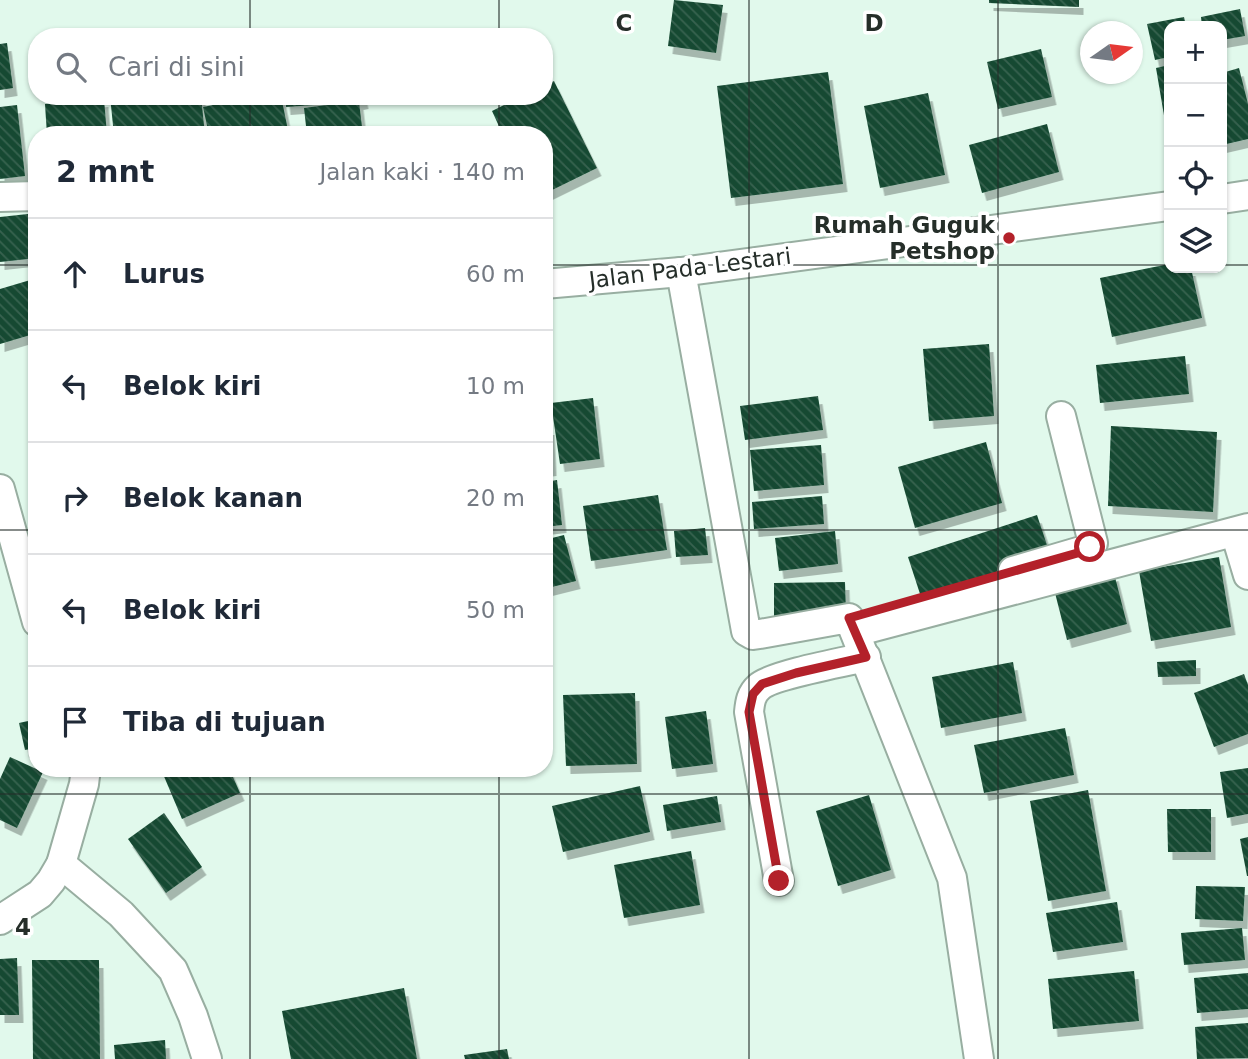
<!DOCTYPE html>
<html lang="id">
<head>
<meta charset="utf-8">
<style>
	body { margin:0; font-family:"DejaVu Sans",sans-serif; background:#f6f6f7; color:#1f2937 }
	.controls { position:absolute; right:21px; top:21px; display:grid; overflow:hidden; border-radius:14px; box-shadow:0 2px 5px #0004 }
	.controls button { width:63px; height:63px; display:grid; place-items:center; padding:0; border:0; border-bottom:2px solid #e0e1e3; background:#fff; color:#1f2937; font:35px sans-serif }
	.compass { position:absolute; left:1080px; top:21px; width:63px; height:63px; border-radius:50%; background:#fff; box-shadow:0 2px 5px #0004; rotate:76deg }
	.stop { position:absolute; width:21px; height:21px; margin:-16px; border:5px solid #b3212a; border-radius:50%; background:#fff }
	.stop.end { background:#b3212a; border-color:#fff; box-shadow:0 2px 7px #0008 }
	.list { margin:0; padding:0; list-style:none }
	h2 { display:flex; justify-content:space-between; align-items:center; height:91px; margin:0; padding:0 28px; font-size:30px }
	h2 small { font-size:23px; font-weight:400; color:#747a83 }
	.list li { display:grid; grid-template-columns:46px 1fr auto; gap:21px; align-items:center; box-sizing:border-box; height:112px; padding:0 28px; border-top:2px solid #e0e1e3 }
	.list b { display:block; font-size:26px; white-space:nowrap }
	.list em { font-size:23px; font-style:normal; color:#747a83 }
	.icon { flex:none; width:38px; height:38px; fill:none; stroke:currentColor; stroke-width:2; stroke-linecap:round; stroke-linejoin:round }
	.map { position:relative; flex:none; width:1248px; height:1059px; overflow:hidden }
	.search { position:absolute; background:#fff; box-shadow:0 2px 5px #0004; left:28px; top:28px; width:525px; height:77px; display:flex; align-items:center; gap:18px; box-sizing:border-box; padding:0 24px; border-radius:28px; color:#747a83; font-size:26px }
	.panel { position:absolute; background:#fff; box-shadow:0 2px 5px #0004; left:28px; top:126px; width:525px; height:651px; border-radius:28px }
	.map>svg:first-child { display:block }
	.building { fill:url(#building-back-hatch); filter:url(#shadow) }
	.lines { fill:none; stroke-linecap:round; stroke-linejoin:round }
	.minor-casing { stroke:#98aea1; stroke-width:32 }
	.minor { stroke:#fff; stroke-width:28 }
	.route { stroke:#b3212a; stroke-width:9 }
	.grid { fill:none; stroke:#252e29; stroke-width:2; stroke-opacity:0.55 }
	.poi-dot { fill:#b3212a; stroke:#fff; stroke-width:2.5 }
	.labels { text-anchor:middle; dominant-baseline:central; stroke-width:7; stroke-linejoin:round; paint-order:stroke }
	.poi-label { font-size:23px; font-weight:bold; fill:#252e29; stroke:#fff; text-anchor:end }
	.street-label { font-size:23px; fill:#252e29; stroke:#fff }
	.grid-label { font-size:23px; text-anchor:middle; font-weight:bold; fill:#252e29; stroke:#fff; stroke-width:7; stroke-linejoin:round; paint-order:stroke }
</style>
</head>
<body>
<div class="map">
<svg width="1248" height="1059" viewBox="0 0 1248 1059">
	<defs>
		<pattern id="building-back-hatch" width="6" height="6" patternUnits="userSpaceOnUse" patternTransform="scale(1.75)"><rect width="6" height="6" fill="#174a33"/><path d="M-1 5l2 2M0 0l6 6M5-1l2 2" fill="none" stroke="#38624f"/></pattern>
		<filter id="shadow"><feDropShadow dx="4.5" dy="8" stdDeviation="0" flood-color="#0004"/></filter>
	</defs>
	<rect width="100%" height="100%" fill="#e1f9ec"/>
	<g class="building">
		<polygon points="674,0 723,5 716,53 668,46"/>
		<polygon points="989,0 1079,0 1079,7 989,3"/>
		<polygon points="1240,9 1245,36 1222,40 1222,26 1202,26 1201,17"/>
		<polygon points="1184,17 1186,26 1169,26 1169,57 1155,60 1147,24"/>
		<polygon points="7,43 13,88 0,90 0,44"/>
		<polygon points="1041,49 1052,97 998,109 987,62"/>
		<polygon points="1169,65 1169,139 1168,139 1156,68"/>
		<polygon points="1239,68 1248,104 1248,139 1222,145 1222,73"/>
		<polygon points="828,72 843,184 731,198 717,86"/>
		<polygon points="554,81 597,168 544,194 544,135 503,135 492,111 522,96 544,96 544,85"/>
		<polygon points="928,93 945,175 880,188 864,106"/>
		<polygon points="110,96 201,96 205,135 114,135"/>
		<polygon points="257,96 281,96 289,135 209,135 203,107"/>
		<polygon points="285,96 363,96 364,101 359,102 363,135 307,135 304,108 342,103 286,107"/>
		<polygon points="104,99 107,135 47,135 45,104"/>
		<polygon points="17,105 25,176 0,179 0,107"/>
		<polygon points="1047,124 1059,172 982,193 969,145"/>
		<polygon points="37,213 37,258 0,262 0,217"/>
		<polygon points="1169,264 1169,268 1191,268 1202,318 1112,337 1100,278"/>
		<polygon points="37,278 37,333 0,344 0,289"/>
		<polygon points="989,344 994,416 929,421 923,349"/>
		<polygon points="1185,356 1189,394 1100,403 1096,365"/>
		<polygon points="818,396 823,430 745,440 740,406"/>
		<polygon points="593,398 600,459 560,464 551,403"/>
		<polygon points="1111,426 1217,432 1213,512 1108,506"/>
		<polygon points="544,427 550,427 552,468 544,469"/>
		<polygon points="986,442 1002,503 915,528 898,467"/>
		<polygon points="821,445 824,485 754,491 750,450"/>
		<polygon points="557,480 562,525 544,527 544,482"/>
		<polygon points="658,495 667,550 591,561 583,506"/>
		<polygon points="822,496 824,524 754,529 752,502"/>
		<polygon points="1037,515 1050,554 921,597 908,557"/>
		<polygon points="705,528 708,555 676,557 674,531"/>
		<polygon points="835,531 838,564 779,571 775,538"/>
		<polygon points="564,535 576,581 544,589 544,540"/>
		<polygon points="1219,557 1231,627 1151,641 1139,571"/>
		<polygon points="1114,573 1127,624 1067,640 1054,589"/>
		<polygon points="845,582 846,615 774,616 774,583"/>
		<polygon points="1196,660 1196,676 1158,677 1157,662"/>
		<polygon points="1013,662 1022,713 941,728 932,677"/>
		<polygon points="1244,674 1248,685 1248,734 1214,747 1194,693"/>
		<polygon points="635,693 637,764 566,766 563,695"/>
		<polygon points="706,711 713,764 672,769 665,717"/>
		<polygon points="37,719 37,748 25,750 19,723"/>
		<polygon points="1065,728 1074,775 984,793 974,745"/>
		<polygon points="10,757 43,772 17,828 0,820 0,779"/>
		<polygon points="176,768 229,768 240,793 182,819 163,774"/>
		<polygon points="1248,768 1248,814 1227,818 1220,772"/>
		<polygon points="640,786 650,832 563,852 552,806"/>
		<polygon points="1088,790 1106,891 1048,901 1030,801"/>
		<polygon points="869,795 891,870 838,886 816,811"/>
		<polygon points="717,796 721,822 667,831 663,805"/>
		<polygon points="1167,809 1211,809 1211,852 1168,852"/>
		<polygon points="164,813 202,867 166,893 128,839"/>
		<polygon points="1248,837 1248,876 1247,876 1240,839"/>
		<polygon points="691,851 700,905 624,918 614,865"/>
		<polygon points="1196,886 1245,887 1243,921 1195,919"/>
		<polygon points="1117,902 1123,942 1053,952 1046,913"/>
		<polygon points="1242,928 1245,960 1184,965 1181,933"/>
		<polygon points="17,958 19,1015 0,1015 0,959"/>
		<polygon points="32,960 99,960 100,1059 33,1059"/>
		<polygon points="1134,971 1139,1021 1053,1029 1048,979"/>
		<polygon points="1248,973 1248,1009 1197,1013 1194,978"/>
		<polygon points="404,988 417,1059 291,1059 282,1011"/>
		<polygon points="1248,1023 1248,1058 1197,1059 1195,1027"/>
		<polygon points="165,1040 166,1059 115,1059 114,1045"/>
		<polygon points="507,1049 509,1059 465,1059 464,1055"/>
	</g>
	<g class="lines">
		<g class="minor-casing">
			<g id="minor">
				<polyline points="0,197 37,196"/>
				<polyline points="1222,199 1248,195"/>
				<polyline points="681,272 746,631 753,635 760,634 849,618 952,878 979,1059"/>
				<polyline points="544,284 681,272 1169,206"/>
				<polyline points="0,489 37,622"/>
				<polyline points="1235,532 1248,575"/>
				<polyline points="1013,571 1088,549 1093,543 1061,416"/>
				<polyline points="855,632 1248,528"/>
				<polyline points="86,768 84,784 61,864 121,914 173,970 193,1016 207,1059"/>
				<path d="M779,881L749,712C750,702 751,694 759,687C772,675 844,662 866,657"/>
				<polyline points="0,920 40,894 51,881 61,864"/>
			</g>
		</g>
		<use href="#minor" class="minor"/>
	</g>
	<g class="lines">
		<polyline class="route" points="779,881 749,712 753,694 762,684 796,673 866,657 849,618 1081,552 1090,547"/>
	</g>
	<path class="grid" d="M250,0V37M499,0V37M749,0V1059M998,0V1059M250,96V135M499,96V135M0,265H37M544,265H1169M1222,265H1248M0,530H37M544,530H1248M250,768V1059M499,768V1059M0,794H1248"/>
	<circle class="poi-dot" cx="1009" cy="238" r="7"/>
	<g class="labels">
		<g class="poi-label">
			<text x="995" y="225">Rumah Guguk<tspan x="995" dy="26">Petshop</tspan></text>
		</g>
		<g class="street-label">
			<text transform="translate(690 268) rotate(-7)">Jalan Pada Lestari</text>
		</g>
	</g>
	<g class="grid-label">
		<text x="624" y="31">C</text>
		<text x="874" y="31">D</text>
		<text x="23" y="935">4</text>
	</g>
</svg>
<div class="controls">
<button>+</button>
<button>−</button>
<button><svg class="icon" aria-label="locate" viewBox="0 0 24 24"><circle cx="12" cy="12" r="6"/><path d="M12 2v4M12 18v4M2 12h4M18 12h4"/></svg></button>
<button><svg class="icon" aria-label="layers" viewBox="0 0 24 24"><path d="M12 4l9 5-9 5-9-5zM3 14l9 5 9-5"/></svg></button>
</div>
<svg class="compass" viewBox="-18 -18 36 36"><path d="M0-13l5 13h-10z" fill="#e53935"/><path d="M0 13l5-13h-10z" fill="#747a83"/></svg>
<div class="stop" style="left:1090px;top:547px"></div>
<div class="stop end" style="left:779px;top:881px"></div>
<div class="search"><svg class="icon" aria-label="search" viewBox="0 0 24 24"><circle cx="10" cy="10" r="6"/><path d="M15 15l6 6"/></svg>Cari di sini</div>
<section class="panel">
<h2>2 mnt<small>Jalan kaki · 140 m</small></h2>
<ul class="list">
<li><svg class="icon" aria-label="ahead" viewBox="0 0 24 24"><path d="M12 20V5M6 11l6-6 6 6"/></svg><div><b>Lurus</b></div><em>60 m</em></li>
<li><svg class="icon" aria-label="left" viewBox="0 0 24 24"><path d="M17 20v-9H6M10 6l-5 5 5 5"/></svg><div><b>Belok kiri</b></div><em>10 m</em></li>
<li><svg class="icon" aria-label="right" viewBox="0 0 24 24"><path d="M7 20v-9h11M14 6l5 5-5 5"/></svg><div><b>Belok kanan</b></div><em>20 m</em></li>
<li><svg class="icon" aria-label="left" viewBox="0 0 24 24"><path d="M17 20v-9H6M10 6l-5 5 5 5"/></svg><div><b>Belok kiri</b></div><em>50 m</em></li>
<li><svg class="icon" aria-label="arrive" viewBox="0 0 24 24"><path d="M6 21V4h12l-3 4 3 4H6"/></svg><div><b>Tiba di tujuan</b></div></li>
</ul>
</section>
</div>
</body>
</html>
